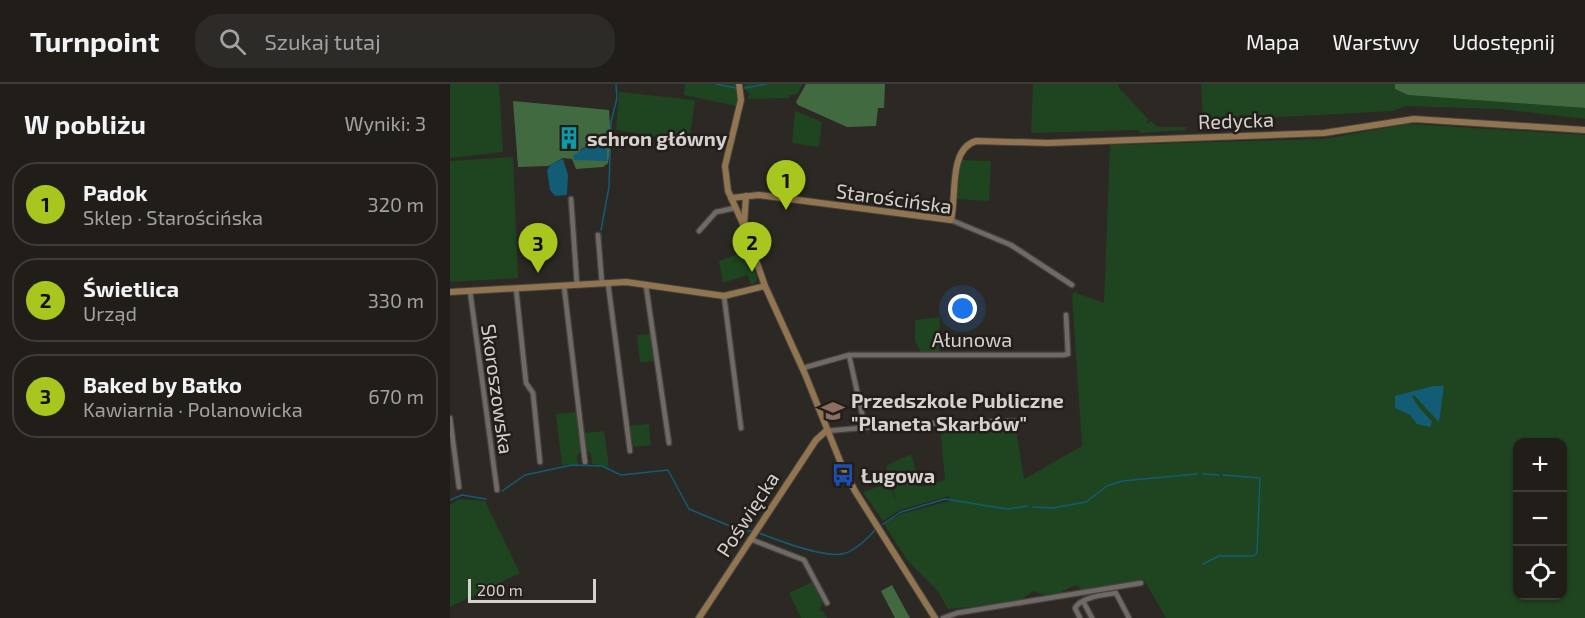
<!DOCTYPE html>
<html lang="pl">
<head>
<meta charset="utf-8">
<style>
	body { margin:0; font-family:"Exo 2",sans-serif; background:#2d2b27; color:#f1f3f6 }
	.controls { position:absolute; right:18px; bottom:18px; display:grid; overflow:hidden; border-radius:12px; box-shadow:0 2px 4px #0004 }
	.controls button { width:54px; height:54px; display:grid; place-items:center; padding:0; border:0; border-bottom:2px solid #3e3c39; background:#211e1a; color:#f1f3f6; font:30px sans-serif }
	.scale { position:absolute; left:18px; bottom:15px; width:128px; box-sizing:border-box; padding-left:6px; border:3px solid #d5d1cf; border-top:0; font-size:16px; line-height:21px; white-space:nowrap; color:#d5d1cf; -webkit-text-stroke:4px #231e1a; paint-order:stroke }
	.you { position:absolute; left:513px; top:225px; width:21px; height:21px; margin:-15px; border:4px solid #fff; border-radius:50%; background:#1a73e8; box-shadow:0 0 0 9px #1a73e833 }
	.badge { display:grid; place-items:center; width:39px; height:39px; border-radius:50%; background:#a7c71e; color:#111; font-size:20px; font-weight:700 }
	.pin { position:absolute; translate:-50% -50px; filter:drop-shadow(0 2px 3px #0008) }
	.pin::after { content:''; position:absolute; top:32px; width:21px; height:18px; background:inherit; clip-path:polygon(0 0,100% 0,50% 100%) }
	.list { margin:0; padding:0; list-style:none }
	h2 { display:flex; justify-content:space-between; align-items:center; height:78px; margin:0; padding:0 24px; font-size:26px }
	h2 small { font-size:20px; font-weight:400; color:#a2a2a2 }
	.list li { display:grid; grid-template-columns:39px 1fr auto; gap:18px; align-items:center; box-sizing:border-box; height:84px; margin:0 12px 12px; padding:0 12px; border:2px solid #3e3c39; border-radius:24px }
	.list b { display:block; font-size:22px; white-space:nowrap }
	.list p { margin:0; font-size:20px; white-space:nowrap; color:#a2a2a2 }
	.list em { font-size:20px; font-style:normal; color:#a2a2a2 }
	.icon { flex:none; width:33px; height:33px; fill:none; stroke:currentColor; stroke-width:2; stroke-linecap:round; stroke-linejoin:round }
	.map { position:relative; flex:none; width:1135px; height:534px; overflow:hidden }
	header { display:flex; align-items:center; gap:36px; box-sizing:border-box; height:84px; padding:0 30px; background:#211e1a; border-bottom:2px solid #3e3c39 }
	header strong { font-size:28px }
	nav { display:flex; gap:33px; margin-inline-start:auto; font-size:21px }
	.search { width:420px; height:54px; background:#2d2b27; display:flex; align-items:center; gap:15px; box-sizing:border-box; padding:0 21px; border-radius:24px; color:#a2a2a2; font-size:22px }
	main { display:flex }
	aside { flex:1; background:#211e1a }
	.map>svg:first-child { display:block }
	.green { fill:#1e451f; fill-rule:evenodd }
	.forest { fill:#426a41; fill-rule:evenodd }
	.water { fill:#135c75 }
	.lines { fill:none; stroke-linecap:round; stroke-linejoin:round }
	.stream { stroke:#135c75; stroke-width:1.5 }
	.street-casing { stroke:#47423f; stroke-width:7 }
	.secondary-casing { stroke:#47423f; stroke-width:8 }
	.street { stroke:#6f6a65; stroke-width:4.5 }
	.secondary { stroke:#907550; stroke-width:6 }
	.labels { text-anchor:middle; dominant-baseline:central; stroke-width:5; stroke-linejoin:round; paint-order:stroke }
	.street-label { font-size:20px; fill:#d5d1cf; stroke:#231e1a }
	.poi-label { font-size:20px; font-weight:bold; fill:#d5d1cf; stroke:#231e1a; text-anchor:start }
</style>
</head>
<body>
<header>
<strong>Turnpoint</strong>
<div class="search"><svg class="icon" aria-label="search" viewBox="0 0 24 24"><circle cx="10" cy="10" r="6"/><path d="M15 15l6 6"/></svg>Szukaj tutaj</div>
<nav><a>Mapa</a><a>Warstwy</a><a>Udostępnij</a></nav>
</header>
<main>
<aside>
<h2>W pobliżu<small>Wyniki: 3</small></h2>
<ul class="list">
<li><span class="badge">1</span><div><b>Padok</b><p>Sklep · Starościńska</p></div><em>320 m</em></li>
<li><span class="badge">2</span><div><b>Świetlica</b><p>Urząd</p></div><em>330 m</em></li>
<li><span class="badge">3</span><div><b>Baked by Batko</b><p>Kawiarnia · Polanowicka</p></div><em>670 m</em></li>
</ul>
</aside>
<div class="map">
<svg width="1135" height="534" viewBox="0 0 1135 534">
	<rect width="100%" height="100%" fill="#2c2823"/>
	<g class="green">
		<polygon points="0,0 49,0 53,68 0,74"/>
		<polygon points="235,0 287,0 288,20 286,22 234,11"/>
		<polygon points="296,0 353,0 347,10 339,11 339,14 297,15 300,10 293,3"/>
		<polygon points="583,0 668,0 669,4 698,35 697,40 701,37 708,43 737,43 735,46 690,49 689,46 581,49"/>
		<polygon points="751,0 945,0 945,5 958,11 1135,24 1135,35 1050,25 956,22 943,27 753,37"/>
		<polygon points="169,8 245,16 239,58 166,46"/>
		<polygon points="345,27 372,38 369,63 342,59"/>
		<path d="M958,40L1135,51V534H716L694,496L633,507L626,501L611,508V511L600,513L583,507L568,518L498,525L487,506L457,476L434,440L451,430L500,417L499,412L450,426L433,437L413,408L439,399L447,419L436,382L461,370L471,403L495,396L490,342L565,340L574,395L632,362L622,212L624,208L654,219L660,61L874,55ZM1068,358H1112V512H1068Z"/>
		<polygon points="63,73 68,194 0,198 0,77"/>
		<polygon points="511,76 541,77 539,117 507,115"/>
		<polygon points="299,166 307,195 302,202 297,191 273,199 269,177"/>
		<polygon points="490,233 489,268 471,268 465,257 465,236"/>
		<polygon points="201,250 205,277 190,278 187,251"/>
		<polygon points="126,328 131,367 127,372 128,380 112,381 106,330"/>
		<polygon points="199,340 201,361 184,363 179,342"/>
		<polygon points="154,347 159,383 142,380 141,370 137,367 134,349"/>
		<polygon points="9,415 35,417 70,489 0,523 0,421"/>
		<polygon points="364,497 373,514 370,527 373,527 377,534 351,534 339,509"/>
	</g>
	<g class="forest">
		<polygon points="356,0 435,0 434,24 428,24 426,42 397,43 348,21 346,18"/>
		<polygon points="945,0 1135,0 1135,24 958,11 945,5"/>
		<path d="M63,17L159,26L161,60L158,79L153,83L126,85L122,75L113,74L98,82L68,83ZM157,48V77L130,66Z"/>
		<polygon points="442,501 460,534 445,534 431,507"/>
	</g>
	<g class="water">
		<polygon points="157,47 157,77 124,76 123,72"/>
		<polygon points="113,75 118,91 117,111 105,112 100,106 97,86 101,80"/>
		<path d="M983,302H994L989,338L964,311L962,312C967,323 975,329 982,338L980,343L967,340L960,331L945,324V312Z"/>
	</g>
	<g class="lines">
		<g class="stream">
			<polyline points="266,0 286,4"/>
			<polyline points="295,4 316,0"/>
			<polyline points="151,146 159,103 161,38 167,14 166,0"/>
			<polyline points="151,151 152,176"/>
			<polyline points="753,390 769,391"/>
			<polyline points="52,407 75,391 122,381 152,382 171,391 218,386 239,425 287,445 301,447"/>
			<polyline points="0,416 12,411 36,415"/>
			<polyline points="583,423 603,424 636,418 657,402 672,397 747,390"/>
			<polyline points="433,440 451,428 495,415 557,425 578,422"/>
			<path d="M309,449C327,456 377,476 396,469C407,465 418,454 426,445"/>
			<polyline points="753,480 769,472 803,472 807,469 810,394 773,391"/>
		</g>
		<g class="street-casing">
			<g id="street">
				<polyline points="121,115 127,201"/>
				<polyline points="501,136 561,161 622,201"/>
				<polyline points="249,147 266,128 285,124"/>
				<polyline points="148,151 152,200"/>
				<polyline points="158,199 180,367"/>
				<polyline points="114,202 135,378"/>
				<polyline points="196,202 219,359"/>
				<polyline points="66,204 76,299 83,309 90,378"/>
				<polyline points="20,207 47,406"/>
				<polyline points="274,212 291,344"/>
				<polyline points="399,271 415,343"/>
				<polyline points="353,284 399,271 613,271 618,270 616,231"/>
				<polyline points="0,334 9,403"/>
				<polyline points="376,347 457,340 564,337"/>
				<polyline points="300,455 354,476 377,519"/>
				<polyline points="634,519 642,534"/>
				<polyline points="493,534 507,529 691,499"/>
				<path d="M630,534L625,524C631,513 653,511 666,509L679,534"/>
			</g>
		</g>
		<g class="secondary-casing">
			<g id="secondary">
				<polyline points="289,0 291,16 275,82 278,107 294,142 315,202 355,290 390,377 405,407 485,534"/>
				<path d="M281,114L309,111L501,136C507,113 498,65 526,57L598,59L874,49L964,35L1135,46"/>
				<polyline points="294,141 296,112"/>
				<polyline points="0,208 176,198 274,212 315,202"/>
				<polyline points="249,534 366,356 376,347"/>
			</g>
		</g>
		<use href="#street" class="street"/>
		<use href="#secondary" class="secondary"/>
	</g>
	<defs>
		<g id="building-bare" transform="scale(1.8)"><path d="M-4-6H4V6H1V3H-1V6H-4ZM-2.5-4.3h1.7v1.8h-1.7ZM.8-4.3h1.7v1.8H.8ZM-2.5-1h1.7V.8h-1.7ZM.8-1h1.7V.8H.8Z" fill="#0f9aa8" stroke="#231e1a" stroke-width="2.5" paint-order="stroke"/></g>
		<g id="school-bare" transform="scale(1.8)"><path d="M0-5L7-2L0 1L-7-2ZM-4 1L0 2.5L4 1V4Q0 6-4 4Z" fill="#8d6e63" stroke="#231e1a" stroke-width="2.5" paint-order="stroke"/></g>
		<g id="bus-bare" transform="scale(1.8)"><path d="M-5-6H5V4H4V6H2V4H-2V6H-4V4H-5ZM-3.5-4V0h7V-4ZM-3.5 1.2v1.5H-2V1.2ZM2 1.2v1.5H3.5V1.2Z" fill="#1a4fb4" stroke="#231e1a" stroke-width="2.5" paint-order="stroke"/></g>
	</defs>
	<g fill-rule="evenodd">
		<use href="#building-bare" x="119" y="54"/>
		<use href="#school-bare" x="383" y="327"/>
		<use href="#bus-bare" x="393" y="391"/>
	</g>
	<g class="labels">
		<g class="street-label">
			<text transform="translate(786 36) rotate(-2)">Redycka</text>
			<text transform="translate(444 114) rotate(8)">Starościńska</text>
			<text x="522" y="255">Ałunowa</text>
			<text transform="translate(48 305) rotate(82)">Skoroszowska</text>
			<text transform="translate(297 430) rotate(-57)">Poświęcka</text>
		</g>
		<g class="poi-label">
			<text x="137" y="54">schron główny</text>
			<text x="401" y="316">Przedszkole Publiczne<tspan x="401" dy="23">"Planeta Skarbów"</tspan></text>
			<text x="411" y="391">Ługowa</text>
		</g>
	</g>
</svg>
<div class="controls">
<button>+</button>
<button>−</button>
<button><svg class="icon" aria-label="locate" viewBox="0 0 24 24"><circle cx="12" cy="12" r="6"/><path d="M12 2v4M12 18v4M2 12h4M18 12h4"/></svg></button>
</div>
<div class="scale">200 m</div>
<div class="you"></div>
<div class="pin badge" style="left:336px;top:126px">1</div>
<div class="pin badge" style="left:302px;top:188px">2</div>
<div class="pin badge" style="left:88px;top:189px">3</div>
</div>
</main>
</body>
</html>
